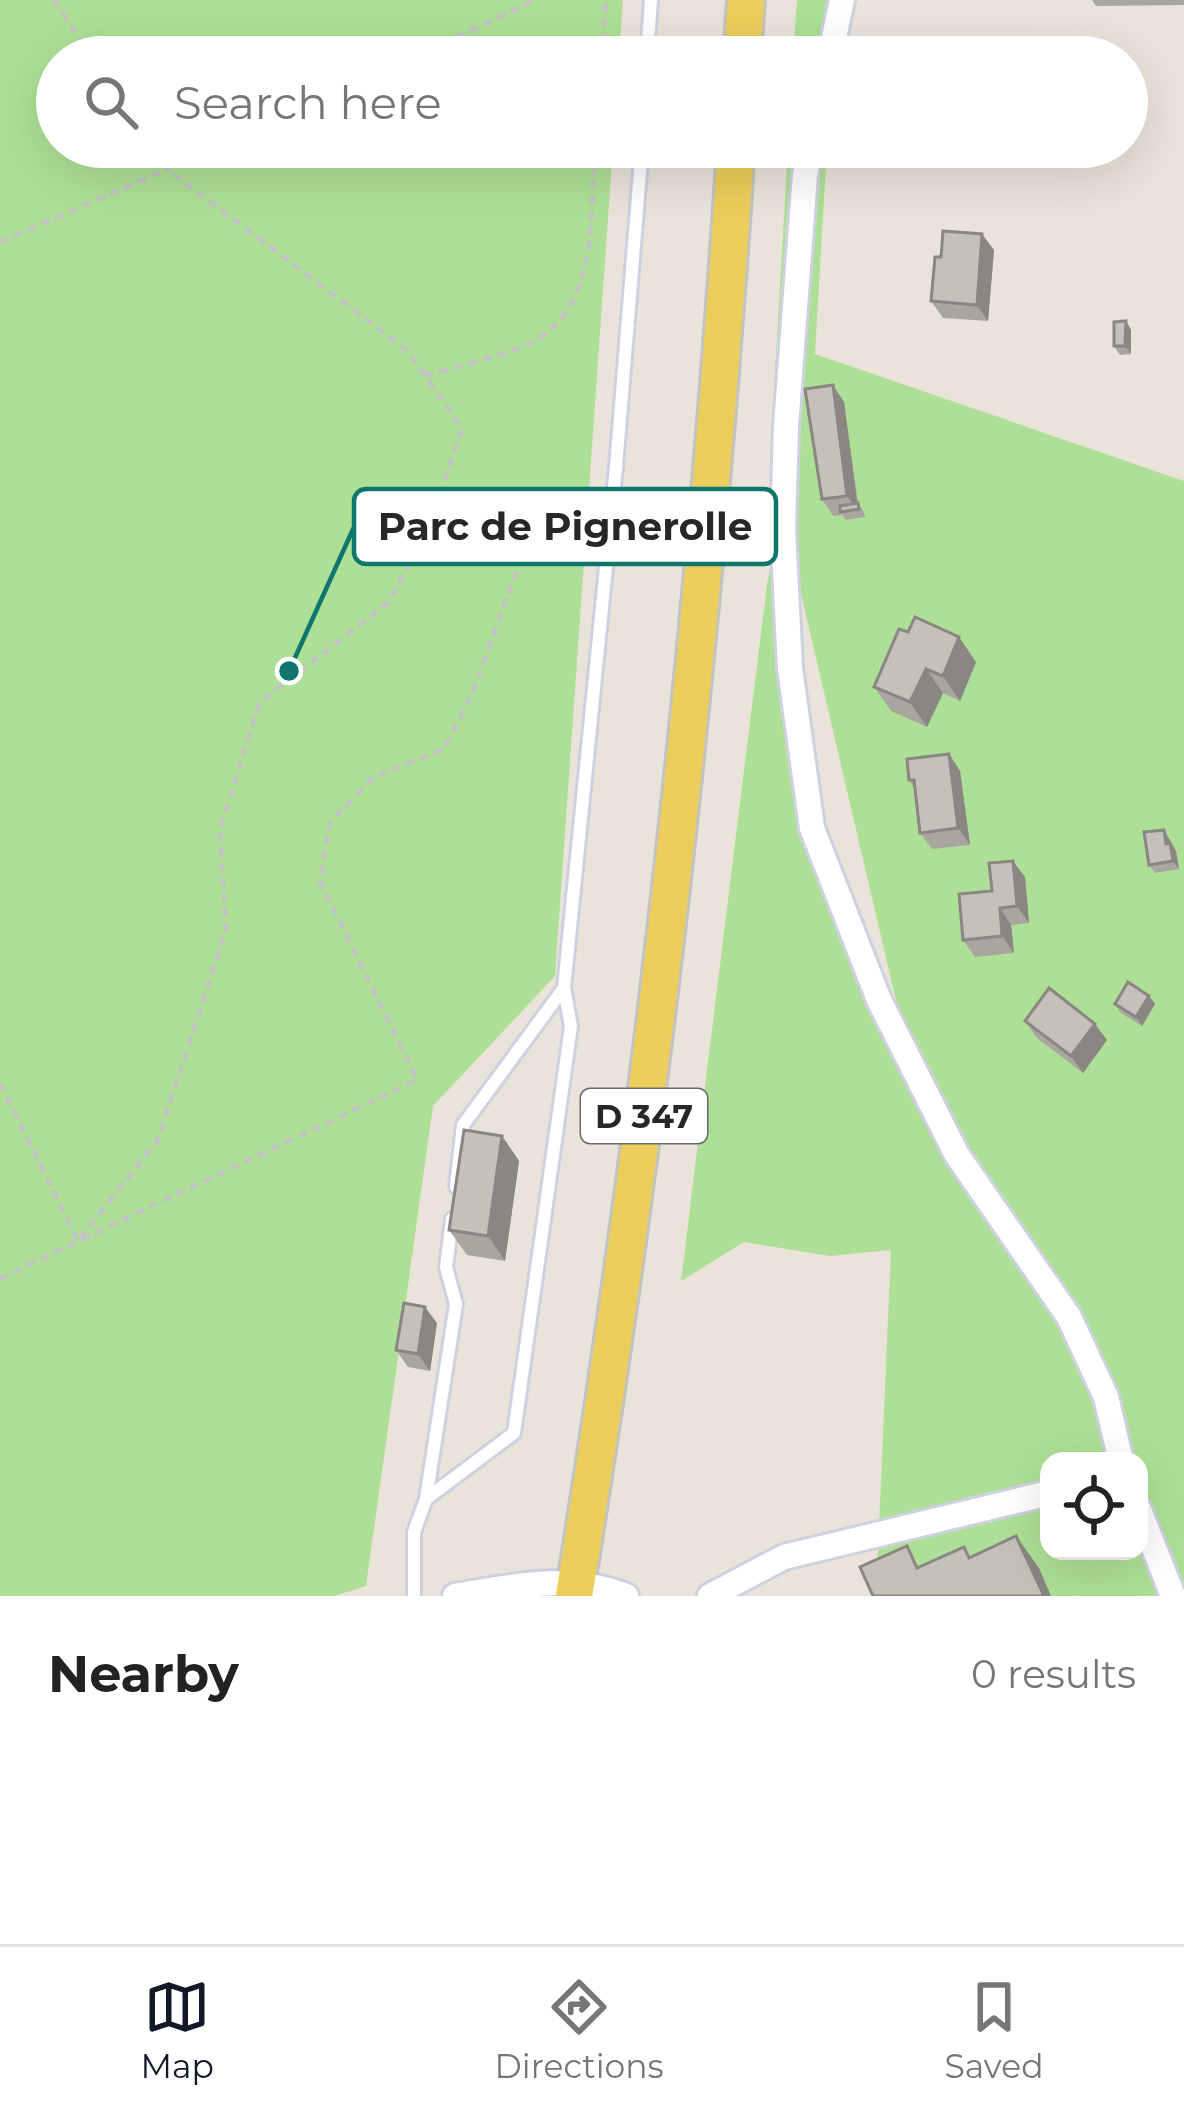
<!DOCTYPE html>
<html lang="en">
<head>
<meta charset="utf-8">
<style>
	body { margin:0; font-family:Montserrat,sans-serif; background:#f6f6f6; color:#222 }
	.controls { position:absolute; right:36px; bottom:36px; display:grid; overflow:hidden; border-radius:24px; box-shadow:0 12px 48px #0002 }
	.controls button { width:108px; height:108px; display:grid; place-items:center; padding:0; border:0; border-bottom:3px solid #e0e0e0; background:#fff; color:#222; font:60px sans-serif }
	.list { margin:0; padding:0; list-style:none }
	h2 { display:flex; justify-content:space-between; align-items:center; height:156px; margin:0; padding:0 48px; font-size:51px }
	h2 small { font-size:39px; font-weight:400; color:#767676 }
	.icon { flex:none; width:66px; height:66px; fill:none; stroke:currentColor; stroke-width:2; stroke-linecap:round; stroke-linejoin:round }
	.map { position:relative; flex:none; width:1184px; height:1596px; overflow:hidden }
	.search { position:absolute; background:#fff; box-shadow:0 12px 48px #0002; left:36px; right:36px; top:36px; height:132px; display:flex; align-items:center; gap:30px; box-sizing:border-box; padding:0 42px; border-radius:66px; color:#767676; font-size:45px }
	.sheet { height:348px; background:#fff }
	nav { display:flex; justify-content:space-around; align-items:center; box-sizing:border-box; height:168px; border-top:3px solid #e0e0e0; background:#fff; font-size:33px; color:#767676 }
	nav a { display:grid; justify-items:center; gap:6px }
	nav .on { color:#111827 }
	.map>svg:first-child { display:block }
	.green { fill:#ade096; fill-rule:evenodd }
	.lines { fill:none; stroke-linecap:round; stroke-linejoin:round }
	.lane-casing { stroke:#ced1e0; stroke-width:18 }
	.street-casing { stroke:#ced1e0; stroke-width:30 }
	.primary-casing { stroke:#c3c3c3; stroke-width:42 }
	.path { stroke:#c3c3c3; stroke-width:4.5; stroke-dasharray:9 6; stroke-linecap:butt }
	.lane { stroke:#fff; stroke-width:12 }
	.street { stroke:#fff; stroke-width:24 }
	.primary { stroke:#ecce5b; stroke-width:36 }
	.wall { fill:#a9a59f }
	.shaded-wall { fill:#8a8682 }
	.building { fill:#c5c0b9; stroke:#8a8682; stroke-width:3 }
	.labels { text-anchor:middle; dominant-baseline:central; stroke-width:10; stroke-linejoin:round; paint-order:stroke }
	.shield { fill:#fff; stroke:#686868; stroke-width:3 }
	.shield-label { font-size:33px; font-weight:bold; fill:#272727 }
	.leader { fill:none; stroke:#0f766e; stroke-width:4.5 }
	.callout-dot { fill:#0f766e; stroke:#fff; stroke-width:4.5 }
	.callout { fill:#fff; stroke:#0f766e; stroke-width:4.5 }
	.callout-label { font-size:39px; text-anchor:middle; font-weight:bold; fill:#272727 }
</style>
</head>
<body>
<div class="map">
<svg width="1184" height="1596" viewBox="0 0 1184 1596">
	<rect width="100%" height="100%" fill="#eae3d9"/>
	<g class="green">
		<polygon points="0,0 623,0 619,57 57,57 57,147 613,147 555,976 433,1106 366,1586 334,1596 0,1596"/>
		<polygon points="797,0 835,0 832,57 793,57"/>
		<path d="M788,147H827L815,354L1184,481V1596H876L891,1250L830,1256L744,1242L681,1281L767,584L775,546L799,823L872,1012L922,1112L770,461ZM1049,1461H1139V1551H1049Z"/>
	</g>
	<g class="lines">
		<g class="lane-casing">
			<g id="lane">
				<polyline points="647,57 651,0"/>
				<polyline points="456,1187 463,1125 564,988 616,467 642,147"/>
				<polyline points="426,1499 514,1433 571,1026 564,988"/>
				<polyline points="414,1596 414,1532 426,1499 456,1304 446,1267 452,1219"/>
			</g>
		</g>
		<g class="street-casing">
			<g id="street">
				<polyline points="830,57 842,0"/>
				<polyline points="811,147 805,175 786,426 783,530 790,668 812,828 879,1000 957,1155 1069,1317 1106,1397 1121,1461"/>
				<polyline points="1139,1510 1173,1596"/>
				<path d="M455,1596C514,1586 569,1573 626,1596"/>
				<polyline points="710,1596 784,1557 1049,1493"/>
			</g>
		</g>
		<g class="primary-casing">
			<g id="primary">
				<polyline points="742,57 746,0"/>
				<path d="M574,1596C652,1116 705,632 736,147"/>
			</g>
		</g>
		<g class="path">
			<polyline points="54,0 92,57"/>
			<polyline points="416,57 535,0"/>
			<polyline points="602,57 606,0"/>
			<polyline points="0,242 218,147"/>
			<path d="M425,376C454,367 518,353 541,337C599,297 590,210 595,147"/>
			<polyline points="0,1083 78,1241 417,1080 320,881 330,822 374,777 444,749 472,694 526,545 435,511 462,428 407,350 168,170 152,147"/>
			<polyline points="0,1279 78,1241 158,1140 226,929 220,830 259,703 390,601 435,511"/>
		</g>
		<use href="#lane" class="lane"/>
		<use href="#street" class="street"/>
		<use href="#primary" class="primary"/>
	</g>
	<g class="wall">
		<polygon points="1092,0 1184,0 1184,5 1096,6"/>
		<polygon points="996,147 1029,147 1029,149 997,149"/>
		<polygon points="994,250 988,321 943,318 931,301"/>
		<polygon points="1126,321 1131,330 1131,354 1120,355 1114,346"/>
		<polygon points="844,402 858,503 864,512 865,517 846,520 842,515 833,516 822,499"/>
		<polygon points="899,629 976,662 960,701 943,693 927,727 891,711 874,687"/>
		<polygon points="949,754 960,771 970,845 932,849 920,833 915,789 909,780"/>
		<polygon points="1164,830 1176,851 1179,869 1155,873 1149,865"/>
		<polygon points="1025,877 1029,923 1011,925 1014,953 975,957 963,940 992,891"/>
		<polygon points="1115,1004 1155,1004 1142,1026 1121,1013"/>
		<polygon points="1025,1021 1095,1024 1107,1040 1083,1073 1037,1038"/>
		<polygon points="502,1136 519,1161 505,1261 467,1255 449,1230"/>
		<polygon points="437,1323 430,1371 408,1367 396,1350"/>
	</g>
	<g class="shaded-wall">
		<polygon points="982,234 994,250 988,321 977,305"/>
		<polygon points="1126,321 1131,330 1131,354 1125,346"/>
		<polygon points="833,385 844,402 858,509 857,509 847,496"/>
		<polygon points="959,637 976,662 960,701 943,676"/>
		<polygon points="926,669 943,693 927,727 910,702"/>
		<polygon points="949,754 960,771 970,845 958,828"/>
		<polygon points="1164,830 1176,851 1179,869 1173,861 1166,844"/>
		<polygon points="1013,861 1025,877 1029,923 1017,906"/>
		<polygon points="1000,908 1011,925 1014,953 1002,936"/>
		<polygon points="1149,996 1155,1004 1142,1026 1136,1017"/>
		<polygon points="1095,1024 1107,1040 1083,1073 1071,1056"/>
		<polygon points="502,1136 519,1161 505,1261 488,1236"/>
		<polygon points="425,1307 437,1323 430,1371 418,1354"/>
		<polygon points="1016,1536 1039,1568 1051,1596 1044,1596"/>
	</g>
	<g class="building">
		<polygon points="943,231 982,234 977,305 931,301 935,257 941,257"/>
		<polygon points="1126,321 1125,346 1114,346 1114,322"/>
		<polygon points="833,385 847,496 822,499 805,389"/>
		<polygon points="858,503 859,509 840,512 840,506"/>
		<polygon points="915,617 959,637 943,676 926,669 910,702 874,687 899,629 908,632"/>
		<polygon points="949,754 958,828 920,833 914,780 909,780 907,759"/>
		<polygon points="1164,830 1166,844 1170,843 1173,861 1149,865 1144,832"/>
		<polygon points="1013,861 1017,906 1000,908 1002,936 963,940 959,894 992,891 989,863"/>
		<polygon points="1128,982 1149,996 1136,1017 1115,1004"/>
		<polygon points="1049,988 1095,1024 1071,1056 1025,1021"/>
		<polygon points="464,1130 502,1136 488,1236 449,1230"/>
		<polygon points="404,1303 425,1307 418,1354 396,1350"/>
		<polygon points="1016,1536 1044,1596 873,1596 860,1567 907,1546 917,1568 964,1547 969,1558"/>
	</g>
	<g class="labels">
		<rect class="shield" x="581" y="1089" width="126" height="54" rx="9"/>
		<g class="shield-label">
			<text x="644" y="1116">D 347</text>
		</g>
	</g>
	<path class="leader" d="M289 671L354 527"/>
	<circle class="callout-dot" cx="289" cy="671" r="12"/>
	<rect class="callout" x="354" y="489" width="422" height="75" rx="12"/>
	<g class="callout-label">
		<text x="565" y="540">Parc de Pignerolle</text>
	</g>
</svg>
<div class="controls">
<button><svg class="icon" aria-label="locate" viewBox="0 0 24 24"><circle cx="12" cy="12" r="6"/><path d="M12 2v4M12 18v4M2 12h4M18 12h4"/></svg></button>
</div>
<div class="search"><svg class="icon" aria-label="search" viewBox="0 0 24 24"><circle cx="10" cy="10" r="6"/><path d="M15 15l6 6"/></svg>Search here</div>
</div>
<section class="sheet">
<h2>Nearby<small>0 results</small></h2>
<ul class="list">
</ul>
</section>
<nav>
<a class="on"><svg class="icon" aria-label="map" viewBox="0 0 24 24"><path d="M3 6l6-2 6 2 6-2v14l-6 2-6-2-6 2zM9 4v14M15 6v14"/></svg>Map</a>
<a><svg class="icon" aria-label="directions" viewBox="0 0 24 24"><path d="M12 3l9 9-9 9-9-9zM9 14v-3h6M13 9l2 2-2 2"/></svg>Directions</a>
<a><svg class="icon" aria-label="saved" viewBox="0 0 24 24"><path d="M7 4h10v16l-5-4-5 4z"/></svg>Saved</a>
</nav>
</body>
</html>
